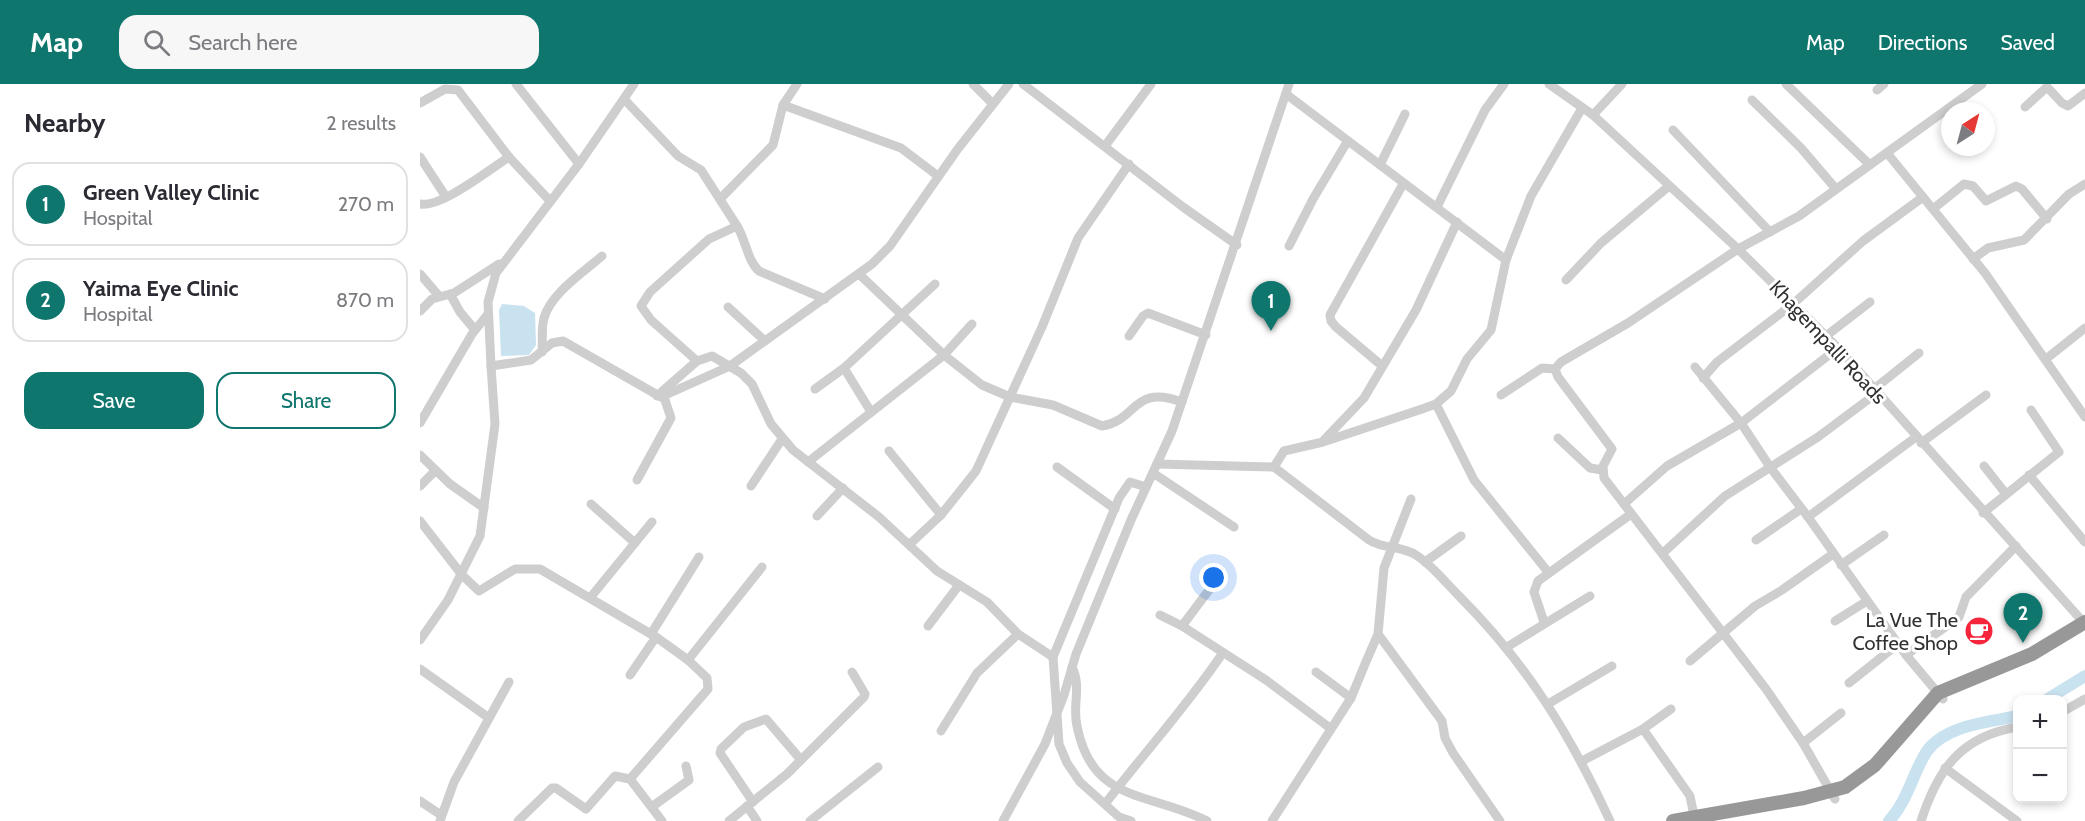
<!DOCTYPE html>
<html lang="en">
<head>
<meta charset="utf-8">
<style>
	body { margin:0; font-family:Cabin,sans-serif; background:#f7f7f7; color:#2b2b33 }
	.controls { position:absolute; right:18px; bottom:18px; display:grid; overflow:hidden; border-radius:12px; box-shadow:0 3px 9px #0003 }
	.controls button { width:54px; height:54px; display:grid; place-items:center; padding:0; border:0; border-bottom:2px solid #e1e1e2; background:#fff; color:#2b2b33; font:30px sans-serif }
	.compass { position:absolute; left:1521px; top:18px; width:54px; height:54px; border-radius:50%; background:#fff; box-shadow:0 3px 9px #0003; rotate:36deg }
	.you { position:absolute; left:794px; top:494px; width:21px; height:21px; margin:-15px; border:4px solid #fff; border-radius:50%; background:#1a73e8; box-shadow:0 0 0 9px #1a73e833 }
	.badge { display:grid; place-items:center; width:39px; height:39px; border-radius:50%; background:#0f766e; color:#fff; font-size:20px; font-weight:700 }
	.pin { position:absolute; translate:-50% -50px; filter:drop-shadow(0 2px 3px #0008) }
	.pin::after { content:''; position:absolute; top:32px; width:21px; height:18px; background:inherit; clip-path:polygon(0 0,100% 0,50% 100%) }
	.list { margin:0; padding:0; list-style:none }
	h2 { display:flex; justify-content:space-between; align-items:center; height:78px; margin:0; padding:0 24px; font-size:26px }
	h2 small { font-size:20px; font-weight:400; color:#7c7c81 }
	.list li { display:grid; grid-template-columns:39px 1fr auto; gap:18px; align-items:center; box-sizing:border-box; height:84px; margin:0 12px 12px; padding:0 12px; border:2px solid #e1e1e2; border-radius:18px }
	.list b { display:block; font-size:22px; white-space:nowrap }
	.list p { margin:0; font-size:20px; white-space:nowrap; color:#7c7c81 }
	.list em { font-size:20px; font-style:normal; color:#7c7c81 }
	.actions { display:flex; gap:12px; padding:18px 24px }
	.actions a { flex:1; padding:14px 0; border:2px solid #0f766e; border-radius:18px; text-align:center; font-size:21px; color:#0f766e }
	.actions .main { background:#0f766e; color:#fff }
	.icon { flex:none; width:33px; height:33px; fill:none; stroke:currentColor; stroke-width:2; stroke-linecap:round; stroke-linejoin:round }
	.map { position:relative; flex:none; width:1665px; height:737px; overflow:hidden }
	header { display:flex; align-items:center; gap:36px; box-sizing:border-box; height:84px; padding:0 30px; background:#0f766e; color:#fff }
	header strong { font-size:28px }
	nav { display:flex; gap:33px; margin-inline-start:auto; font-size:21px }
	.search { width:420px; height:54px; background:#f7f7f7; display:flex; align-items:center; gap:15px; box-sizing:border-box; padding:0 21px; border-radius:18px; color:#7c7c81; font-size:22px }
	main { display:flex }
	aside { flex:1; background:#fff }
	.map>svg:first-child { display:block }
	.water { fill:#c9e2f0 }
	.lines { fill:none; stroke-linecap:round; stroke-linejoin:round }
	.river { stroke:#c9e2f0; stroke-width:12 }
	.minor { stroke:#cecece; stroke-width:9 }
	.highway { stroke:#989898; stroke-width:14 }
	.labels { text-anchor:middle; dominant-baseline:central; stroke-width:6; stroke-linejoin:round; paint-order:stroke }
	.street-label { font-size:20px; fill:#313131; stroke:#fff }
	.poi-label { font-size:20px; fill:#313131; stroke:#fff; text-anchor:end }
</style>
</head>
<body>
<header>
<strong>Map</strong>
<div class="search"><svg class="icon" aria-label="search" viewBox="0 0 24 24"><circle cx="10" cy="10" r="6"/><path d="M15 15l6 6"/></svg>Search here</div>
<nav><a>Map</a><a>Directions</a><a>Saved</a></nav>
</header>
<main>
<aside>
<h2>Nearby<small>2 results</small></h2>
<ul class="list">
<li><span class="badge">1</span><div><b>Green Valley Clinic</b><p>Hospital</p></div><em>270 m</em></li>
<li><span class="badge">2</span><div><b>Yaima Eye Clinic</b><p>Hospital</p></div><em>870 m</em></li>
</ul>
<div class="actions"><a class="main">Save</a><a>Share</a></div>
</aside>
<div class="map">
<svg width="1665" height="737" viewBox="0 0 1665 737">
	<rect width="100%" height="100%" fill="#fff"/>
	<polygon class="water" points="82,220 104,222 115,229 116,261 109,271 81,272 79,226"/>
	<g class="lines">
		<g class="river">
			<polyline points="1626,616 1665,592"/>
			<path d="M1469,737C1489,715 1492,690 1507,667C1526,641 1569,638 1598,632"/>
		</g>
		<g class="minor">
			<polyline points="96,0 159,80"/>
			<polyline points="553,0 573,20"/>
			<polyline points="603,0 763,123 817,161"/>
			<polyline points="1129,0 1173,31 1318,165 1418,264 1665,540"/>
			<polyline points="1366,0 1450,81"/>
			<polyline points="1457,6 1464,0"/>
			<polyline points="866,10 1086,176"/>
			<polyline points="204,15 258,72 281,86 317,142"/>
			<polyline points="1332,16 1381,64 1416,105"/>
			<polyline points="0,19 25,5 38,6 89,73 130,117"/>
			<polyline points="363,21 481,64 518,92"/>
			<polyline points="1605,23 1627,3 1642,19 1648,22 1665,9"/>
			<polyline points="1173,31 1202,0"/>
			<polyline points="1253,46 1350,148"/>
			<polyline points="685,62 731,0"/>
			<polyline points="1467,69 1565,189 1665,333"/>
			<polyline points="0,73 26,113"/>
			<polyline points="960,81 985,30"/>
			<polyline points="301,114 353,61 363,21 377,0"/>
			<path d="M0,120C21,124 70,85 89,73"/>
			<polyline points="1017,123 1065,26 1084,0"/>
			<polyline points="1513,125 1544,100 1553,102 1566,117 1596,102 1602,105 1627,135"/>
			<polyline points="869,162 893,115 927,58"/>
			<polyline points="1553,175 1568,164 1604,156 1649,110 1665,100"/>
			<polyline points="0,190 19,212"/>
			<path d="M439,190L524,271L562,301L590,313L633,321L682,342C718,336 712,300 762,318"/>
			<polyline points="1146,196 1181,159 1249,102"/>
			<polyline points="30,210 40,228 55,246"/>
			<path d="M405,215L339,187C327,176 326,156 317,142L289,155L230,208L221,222L231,236L277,277L292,272L321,289L332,300L351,340L373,366L459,433L517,487L567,518L598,550L633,573"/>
			<polyline points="308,223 345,257"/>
			<polyline points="0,227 12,215 34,209 79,180"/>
			<polyline points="709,252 723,232 728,229 786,251"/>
			<polyline points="1406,252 1450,218"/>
			<path d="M122,268C123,257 121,245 124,234C131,209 164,188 182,172"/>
			<polyline points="1626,275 1665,244"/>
			<polyline points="961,281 916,243 911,237 910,231 983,100"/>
			<polyline points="71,282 68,218 76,189 159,80 214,0"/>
			<polyline points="1275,283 1321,339 1350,383 1388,433 1486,571 1523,615"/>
			<polyline points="1283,294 1297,278 1373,220 1443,157 1503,113"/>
			<polyline points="395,305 424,284"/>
			<polyline points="1454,305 1499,269"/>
			<polyline points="1081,311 1122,284 1135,285"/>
			<polyline points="237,312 277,277"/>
			<polyline points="1016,320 1054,396 1128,488"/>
			<polyline points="451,328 424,284 515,200"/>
			<polyline points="0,339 52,250 68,230"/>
			<polyline points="1138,354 1170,384 1182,386"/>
			<polyline points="904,356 944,314 996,226 1037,138"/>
			<polyline points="1501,359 1566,311"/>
			<polyline points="469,367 521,431"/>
			<polyline points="0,371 30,400 64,424"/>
			<polyline points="388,378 524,271 552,240"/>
			<path d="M737,380L854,383L949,456C965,466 981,461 996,471C1012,481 1025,498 1039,512C1107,580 1150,650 1190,737"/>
			<polyline points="1564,382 1586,410"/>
			<polyline points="637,383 695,425"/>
			<polyline points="854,383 864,367 903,358 1002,325 1016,320 1031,307 1047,275 1071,246 1086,176 1111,112 1162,24"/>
			<polyline points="733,389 814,443"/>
			<polyline points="1609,391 1665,458"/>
			<polyline points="217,396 251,334 244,313"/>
			<polyline points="0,402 15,387"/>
			<polyline points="331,402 362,355"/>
			<polyline points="171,420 215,459"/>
			<polyline points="1204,420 1247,382 1321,339 1418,264"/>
			<polyline points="1563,429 1639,368 1611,326"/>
			<polyline points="397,432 423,404"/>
			<polyline points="1388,433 1496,353"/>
			<polyline points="0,437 42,491 59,507 95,485 120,485 236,553 268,576 287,594 288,605 210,695 242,737"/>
			<polyline points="1336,456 1381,425"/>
			<polyline points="490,460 521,431 556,387 622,243 658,154 709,80"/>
			<polyline points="1243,469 1305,412 1398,353 1457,309"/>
			<polyline points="1005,478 1041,452"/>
			<polyline points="1421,481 1464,451"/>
			<polyline points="170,514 232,438"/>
			<polyline points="740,531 762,542 846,596 910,644"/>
			<polyline points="1415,537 1447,517"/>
			<polyline points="1124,538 1114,508 1118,497 1211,430"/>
			<polyline points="508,542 539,501"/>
			<polyline points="762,542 792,502"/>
			<polyline points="231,550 279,473"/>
			<polyline points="958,550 1022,637 1025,654 1033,669 1080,737"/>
			<polyline points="0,556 28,516 60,452 75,340 71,282 111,276 132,259 143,257 241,313 310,282 452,180 470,162 537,66 589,0"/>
			<polyline points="1087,563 1170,512"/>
			<polyline points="1486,571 1539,533 1546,513 1596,462"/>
			<polyline points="268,576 342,483"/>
			<polyline points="1270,577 1335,522 1362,506 1413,470"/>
			<path d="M652,583C662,603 652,621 657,642C672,720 731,708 787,737"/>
			<polyline points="0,585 69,634"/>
			<polyline points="896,588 931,614"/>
			<polyline points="210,591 236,553"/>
			<polyline points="1429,599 1478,560"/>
			<polyline points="1128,620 1192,582"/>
			<polyline points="1642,628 1665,615"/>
			<polyline points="1223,645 1270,712 1275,737"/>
			<polyline points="521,647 557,589 598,550"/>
			<polyline points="1383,659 1421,629"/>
			<polyline points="1162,677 1223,645 1251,625"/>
			<polyline points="1525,684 1597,737"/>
			<polyline points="1415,715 1383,659 1346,605 1184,394 1183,382 1192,365 1138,293 1135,285 1141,278 1208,239 1318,165 1379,132 1562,0"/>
			<polyline points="0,717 21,731"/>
			<polyline points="333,718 300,669 301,665 324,643 346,635 381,676"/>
			<path d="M685,720C724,669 767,622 802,570"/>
			<polyline points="233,722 269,696 266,682"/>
			<polyline points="327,722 337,737"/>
			<polyline points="20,737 34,698 89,598"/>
			<polyline points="98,737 132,704 136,704 166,725 195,692 210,695"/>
			<polyline points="309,737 367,690 444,613 445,610 432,588"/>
			<polyline points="390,737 458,683"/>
			<polyline points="583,737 625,660 644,611 656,570 711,436 752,347 869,0"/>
			<polyline points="711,737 699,733 660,698 647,679 639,660 633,573 699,414 710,398 726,403"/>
			<polyline points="852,737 931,614 945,580 958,550 964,484 991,415"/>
			<path d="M1501,737C1518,685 1541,652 1598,643"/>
		</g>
		<polyline class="highway" points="1253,737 1384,714 1425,703 1455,681 1518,609 1612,570 1665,538"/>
	</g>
	<defs>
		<g id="cafe-disc" transform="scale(1.5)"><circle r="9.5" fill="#f5263c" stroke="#fff"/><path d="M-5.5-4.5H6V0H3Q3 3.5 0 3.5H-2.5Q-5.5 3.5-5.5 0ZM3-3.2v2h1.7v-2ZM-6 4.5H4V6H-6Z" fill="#fff"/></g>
	</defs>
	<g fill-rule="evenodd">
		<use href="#cafe-disc" x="1559" y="547"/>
	</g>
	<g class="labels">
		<g class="street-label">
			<text transform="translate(1408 258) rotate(47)">Khagempalli Roads</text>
		</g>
		<g class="poi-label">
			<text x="1538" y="536">La Vue The<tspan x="1538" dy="23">Coffee Shop</tspan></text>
		</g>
	</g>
</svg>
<div class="controls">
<button>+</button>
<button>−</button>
</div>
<svg class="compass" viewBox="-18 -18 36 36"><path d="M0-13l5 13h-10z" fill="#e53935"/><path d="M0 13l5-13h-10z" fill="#7c7c81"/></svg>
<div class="you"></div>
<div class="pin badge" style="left:851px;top:247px">1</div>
<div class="pin badge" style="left:1603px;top:559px">2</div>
</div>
</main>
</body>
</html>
